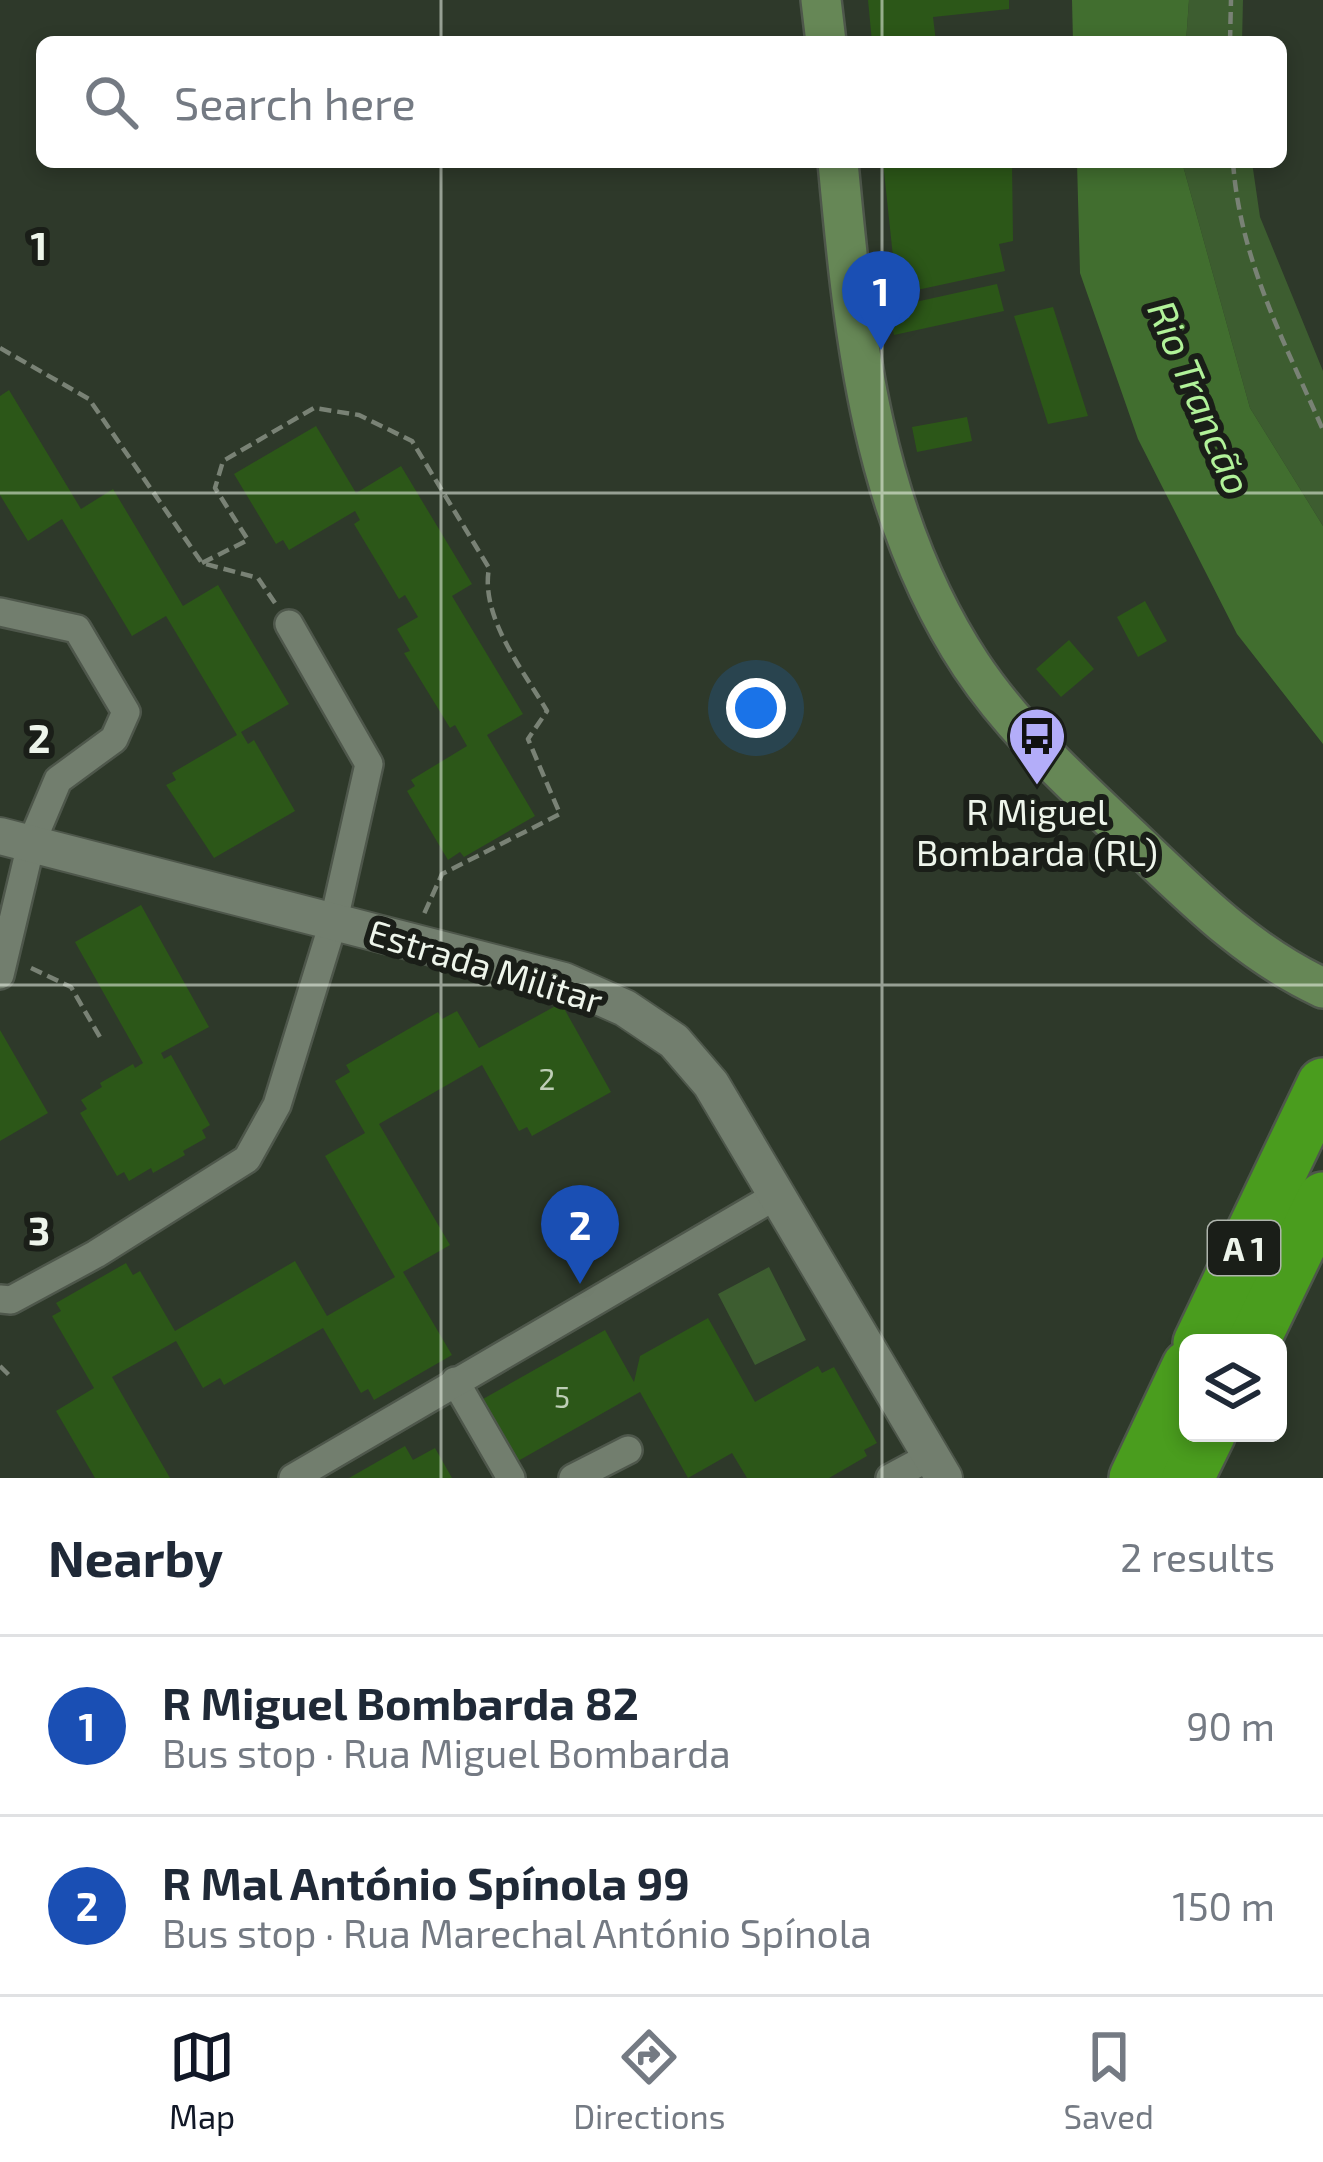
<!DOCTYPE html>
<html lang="en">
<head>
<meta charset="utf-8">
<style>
	body { margin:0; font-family:"Exo 2",sans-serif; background:#f2f2f3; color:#1f2937 }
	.controls { position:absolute; right:36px; bottom:36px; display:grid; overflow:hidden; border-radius:18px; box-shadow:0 6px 18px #0003 }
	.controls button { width:108px; height:108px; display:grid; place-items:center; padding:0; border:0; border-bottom:3px solid #e0e1e3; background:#fff; color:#1f2937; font:60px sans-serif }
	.you { position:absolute; left:756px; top:708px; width:42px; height:42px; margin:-30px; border:9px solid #fff; border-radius:50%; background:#1a73e8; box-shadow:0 0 0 18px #1a73e833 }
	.badge { display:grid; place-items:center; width:78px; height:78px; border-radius:50%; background:#111827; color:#fff; font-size:39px; font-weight:700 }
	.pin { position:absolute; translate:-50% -99px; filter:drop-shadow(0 3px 6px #0008) }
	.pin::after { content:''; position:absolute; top:63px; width:42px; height:36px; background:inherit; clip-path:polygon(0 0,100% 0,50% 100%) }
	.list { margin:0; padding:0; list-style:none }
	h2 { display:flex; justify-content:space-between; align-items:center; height:156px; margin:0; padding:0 48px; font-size:51px }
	h2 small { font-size:39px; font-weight:400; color:#747a83 }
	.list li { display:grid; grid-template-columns:78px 1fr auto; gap:36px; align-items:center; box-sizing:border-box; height:180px; padding:0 48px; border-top:3px solid #e0e1e3 }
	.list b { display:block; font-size:45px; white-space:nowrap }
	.list p { margin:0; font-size:39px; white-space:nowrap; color:#747a83 }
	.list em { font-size:39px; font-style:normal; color:#747a83 }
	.icon { flex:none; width:66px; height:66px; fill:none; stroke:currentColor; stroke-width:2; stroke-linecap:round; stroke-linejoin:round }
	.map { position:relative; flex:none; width:1323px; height:1478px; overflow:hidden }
	.search { position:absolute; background:#fff; box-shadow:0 6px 18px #0003; left:36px; right:36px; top:36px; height:132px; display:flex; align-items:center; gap:30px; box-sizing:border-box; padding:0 42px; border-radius:18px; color:#747a83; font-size:45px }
	.sheet { height:516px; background:#fff }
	nav { display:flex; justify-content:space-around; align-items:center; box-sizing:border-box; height:168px; border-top:3px solid #e0e1e3; background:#fff; font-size:33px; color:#747a83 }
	nav a { display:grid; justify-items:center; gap:6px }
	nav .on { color:#111827 }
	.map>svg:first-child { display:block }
	.green { fill:#3d5d30 }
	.water { fill:#416e2f }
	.building { fill:#2c5718 }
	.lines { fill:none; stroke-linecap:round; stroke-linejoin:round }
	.minor-casing { stroke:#4e574b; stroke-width:32 }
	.tertiary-casing { stroke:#4e574b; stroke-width:40 }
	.secondary-casing { stroke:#4e574b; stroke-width:44 }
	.motorway-casing { stroke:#4e574b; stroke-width:56 }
	.path { stroke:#798275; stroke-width:4.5; stroke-dasharray:12 6; stroke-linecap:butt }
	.minor { stroke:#727e6e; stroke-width:27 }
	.tertiary { stroke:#727e6e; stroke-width:36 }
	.secondary { stroke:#668756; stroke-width:39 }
	.motorway { stroke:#4a9d1e; stroke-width:51 }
	.grid { fill:none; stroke:#eef5eb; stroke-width:3; stroke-opacity:0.55 }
	.labels { text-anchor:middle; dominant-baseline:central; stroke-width:12; stroke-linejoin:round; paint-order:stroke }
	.number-label { font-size:30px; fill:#beceb6 }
	.shield { fill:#1a1e18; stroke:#aeb4ac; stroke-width:3 }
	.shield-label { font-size:33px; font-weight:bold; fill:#eef5eb }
	.poi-label { font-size:36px; fill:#eef5eb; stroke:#1a1e18 }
	.street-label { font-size:36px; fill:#eef5eb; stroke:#1a1e18 }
	.water-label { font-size:39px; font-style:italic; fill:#b1f299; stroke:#1a1e18 }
	.grid-label { font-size:39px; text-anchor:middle; font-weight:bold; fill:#eef5eb; stroke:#1a1e18; stroke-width:12; stroke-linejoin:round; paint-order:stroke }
</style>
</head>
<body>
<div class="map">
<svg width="1323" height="1478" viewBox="0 0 1323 1478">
	<rect width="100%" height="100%" fill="#2e392a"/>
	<g class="green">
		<polygon points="1189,0 1243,0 1242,42 1186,42"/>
		<polygon points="1182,162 1252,162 1260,217 1323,371 1323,526 1250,408"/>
		<polygon points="769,1267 806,1340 755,1365 718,1294"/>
	</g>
	<g class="water">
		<polygon points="1072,0 1189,0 1186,42 1073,42"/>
		<polygon points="1077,162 1182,162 1250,408 1323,526 1323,744 1237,634 1138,439 1080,273"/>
	</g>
	<g class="building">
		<polygon points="868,0 1009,0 1009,9 933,17 936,42 872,42"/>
		<polygon points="883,162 1012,162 1013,241 999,244 1005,271 880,298 874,270 894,266"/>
		<polygon points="997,284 1004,311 894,335 888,308"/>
		<polygon points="1053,307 1088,416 1048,424 1014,316"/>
		<polygon points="9,390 81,509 113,489 183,606 218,585 289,704 241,732 248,744 254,740 295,811 214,858 166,785 176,780 172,773 237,735 166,616 132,636 62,519 28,541 0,495 0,396"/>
		<polygon points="967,417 972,441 917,452 912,427"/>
		<polygon points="316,426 356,493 401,466 472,584 452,596 523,714 487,735 535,816 464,857 460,852 448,860 407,791 415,786 411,780 467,746 455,725 450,728 404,653 410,651 397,629 418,617 405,595 399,599 354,524 360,520 355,511 289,550 283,540 276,544 234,474"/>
		<polygon points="1145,601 1167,641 1138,657 1117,617"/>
		<polygon points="1069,640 1094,669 1061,697 1036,669"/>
		<polygon points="141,905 209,1027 161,1053 164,1059 171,1055 210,1125 202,1130 206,1138 183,1151 185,1155 153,1173 151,1168 129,1181 124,1172 117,1176 80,1113 87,1109 81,1100 102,1087 100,1083 133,1064 135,1068 143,1063 75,942"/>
		<polygon points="561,1003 611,1092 532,1136 527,1127 519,1131 482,1065 379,1124 450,1245 403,1272 452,1355 374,1400 368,1389 361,1393 323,1328 224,1385 220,1378 203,1388 176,1341 112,1377 170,1478 95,1478 56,1411 94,1388 52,1316 61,1311 56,1303 126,1263 133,1275 140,1271 175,1331 295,1261 327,1316 395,1277 325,1156 365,1133 335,1081 350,1072 346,1065 438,1012 442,1019 457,1011 479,1048"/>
		<polygon points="0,1030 48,1113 0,1141"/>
		<polygon points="708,1318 755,1402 818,1366 822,1373 834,1367 877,1443 864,1450 867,1456 829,1478 747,1478 732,1453 688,1478 640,1392 518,1461 483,1399 605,1330 634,1382 640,1356"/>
		<polygon points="405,1446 413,1460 435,1448 452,1478 349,1478"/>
	</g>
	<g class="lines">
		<g class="minor-casing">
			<g id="minor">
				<polyline points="0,612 77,629 126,712 114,739 58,780 31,844 0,975"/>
				<polyline points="0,1299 11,1300 96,1254 247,1159 277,1105 334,920 369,764 289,624"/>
				<polyline points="455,1381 511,1478"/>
				<polyline points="293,1478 777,1195"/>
				<polyline points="573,1478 628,1450"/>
				<polyline points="890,1478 931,1456"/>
			</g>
		</g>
		<g class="tertiary-casing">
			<polyline id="tertiary" points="0,836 564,981 625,1008 674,1041 711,1084 944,1478"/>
		</g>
		<g class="secondary-casing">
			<g id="secondary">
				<polyline points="821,0 826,42"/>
				<path d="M838,162C854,337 872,515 971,665C1015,731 1074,784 1131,838C1191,895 1247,953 1323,988"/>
			</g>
		</g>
		<g class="motorway-casing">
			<g id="motorway">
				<polyline points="1199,1343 1323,1084"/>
				<polyline points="1253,1343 1323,1198"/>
				<polyline points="1135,1478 1188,1366"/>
				<polyline points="1188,1478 1210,1433"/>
			</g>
		</g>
		<g class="path">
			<polyline points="1230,42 1231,0"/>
			<path d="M1233,162C1240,260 1284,341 1323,430"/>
			<polyline points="0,348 89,399 202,563 258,578 275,603"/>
			<path d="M202,563L248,540L215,488L223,461L314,408L359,415L412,441L489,568C480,617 523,670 547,711L528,739L560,814L442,874L424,914"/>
			<polyline points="31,968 71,987 101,1039"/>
			<polyline points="0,1366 11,1377"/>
		</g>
		<use href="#minor" class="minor"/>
		<use href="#tertiary" class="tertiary"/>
		<use href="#secondary" class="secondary"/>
		<use href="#motorway" class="motorway"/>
	</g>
	<path class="grid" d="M441,0V42M882,0V42M441,162V1478M882,162V1478M0,493H1323M0,985H1323"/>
	<defs>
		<g id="bus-pin" transform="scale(3)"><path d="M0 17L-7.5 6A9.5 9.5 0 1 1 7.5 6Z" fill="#b3adf9" stroke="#1a1e18"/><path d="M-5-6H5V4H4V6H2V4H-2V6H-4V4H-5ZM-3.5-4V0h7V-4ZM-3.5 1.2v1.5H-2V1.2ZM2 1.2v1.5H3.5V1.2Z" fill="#111"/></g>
	</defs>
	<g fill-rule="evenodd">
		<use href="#bus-pin" x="1037" y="736"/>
	</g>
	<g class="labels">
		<g class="number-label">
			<text x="547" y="1078">2</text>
			<text x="562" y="1396">5</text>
		</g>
		<rect class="shield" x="1208" y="1221" width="72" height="54" rx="9"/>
		<g class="shield-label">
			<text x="1244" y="1248">A 1</text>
		</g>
		<g class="poi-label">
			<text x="1037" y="810">R Miguel<tspan x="1037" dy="41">Bombarda (RL)</tspan></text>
		</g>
		<g class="street-label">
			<text transform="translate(486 965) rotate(17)">Estrada Militar</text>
		</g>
		<g class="water-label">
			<text transform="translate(1201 397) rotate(67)">Rio Trancão</text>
		</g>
	</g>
	<g class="grid-label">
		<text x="39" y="260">1</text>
		<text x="39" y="753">2</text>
		<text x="39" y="1245">3</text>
	</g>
</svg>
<div class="controls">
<button><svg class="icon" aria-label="layers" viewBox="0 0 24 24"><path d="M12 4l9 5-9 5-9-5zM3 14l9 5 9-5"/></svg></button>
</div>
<div class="you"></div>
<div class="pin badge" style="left:881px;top:350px;background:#1a4fb4">1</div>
<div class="pin badge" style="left:580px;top:1284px;background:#1a4fb4">2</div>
<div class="search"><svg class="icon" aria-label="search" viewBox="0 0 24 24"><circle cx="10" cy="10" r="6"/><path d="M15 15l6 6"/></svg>Search here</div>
</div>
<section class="sheet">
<h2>Nearby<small>2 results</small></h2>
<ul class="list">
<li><span class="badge" style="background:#1a4fb4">1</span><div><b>R Miguel Bombarda 82</b><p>Bus stop · Rua Miguel Bombarda</p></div><em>90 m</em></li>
<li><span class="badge" style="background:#1a4fb4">2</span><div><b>R Mal António Spínola 99</b><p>Bus stop · Rua Marechal António Spínola</p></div><em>150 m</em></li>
</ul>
</section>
<nav>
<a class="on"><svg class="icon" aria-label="map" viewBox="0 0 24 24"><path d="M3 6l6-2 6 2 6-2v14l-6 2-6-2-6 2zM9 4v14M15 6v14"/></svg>Map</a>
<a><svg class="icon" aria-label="directions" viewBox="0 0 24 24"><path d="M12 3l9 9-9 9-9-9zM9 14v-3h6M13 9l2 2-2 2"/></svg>Directions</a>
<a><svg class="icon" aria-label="saved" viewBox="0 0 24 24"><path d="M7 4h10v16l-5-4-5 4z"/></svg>Saved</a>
</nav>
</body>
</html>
